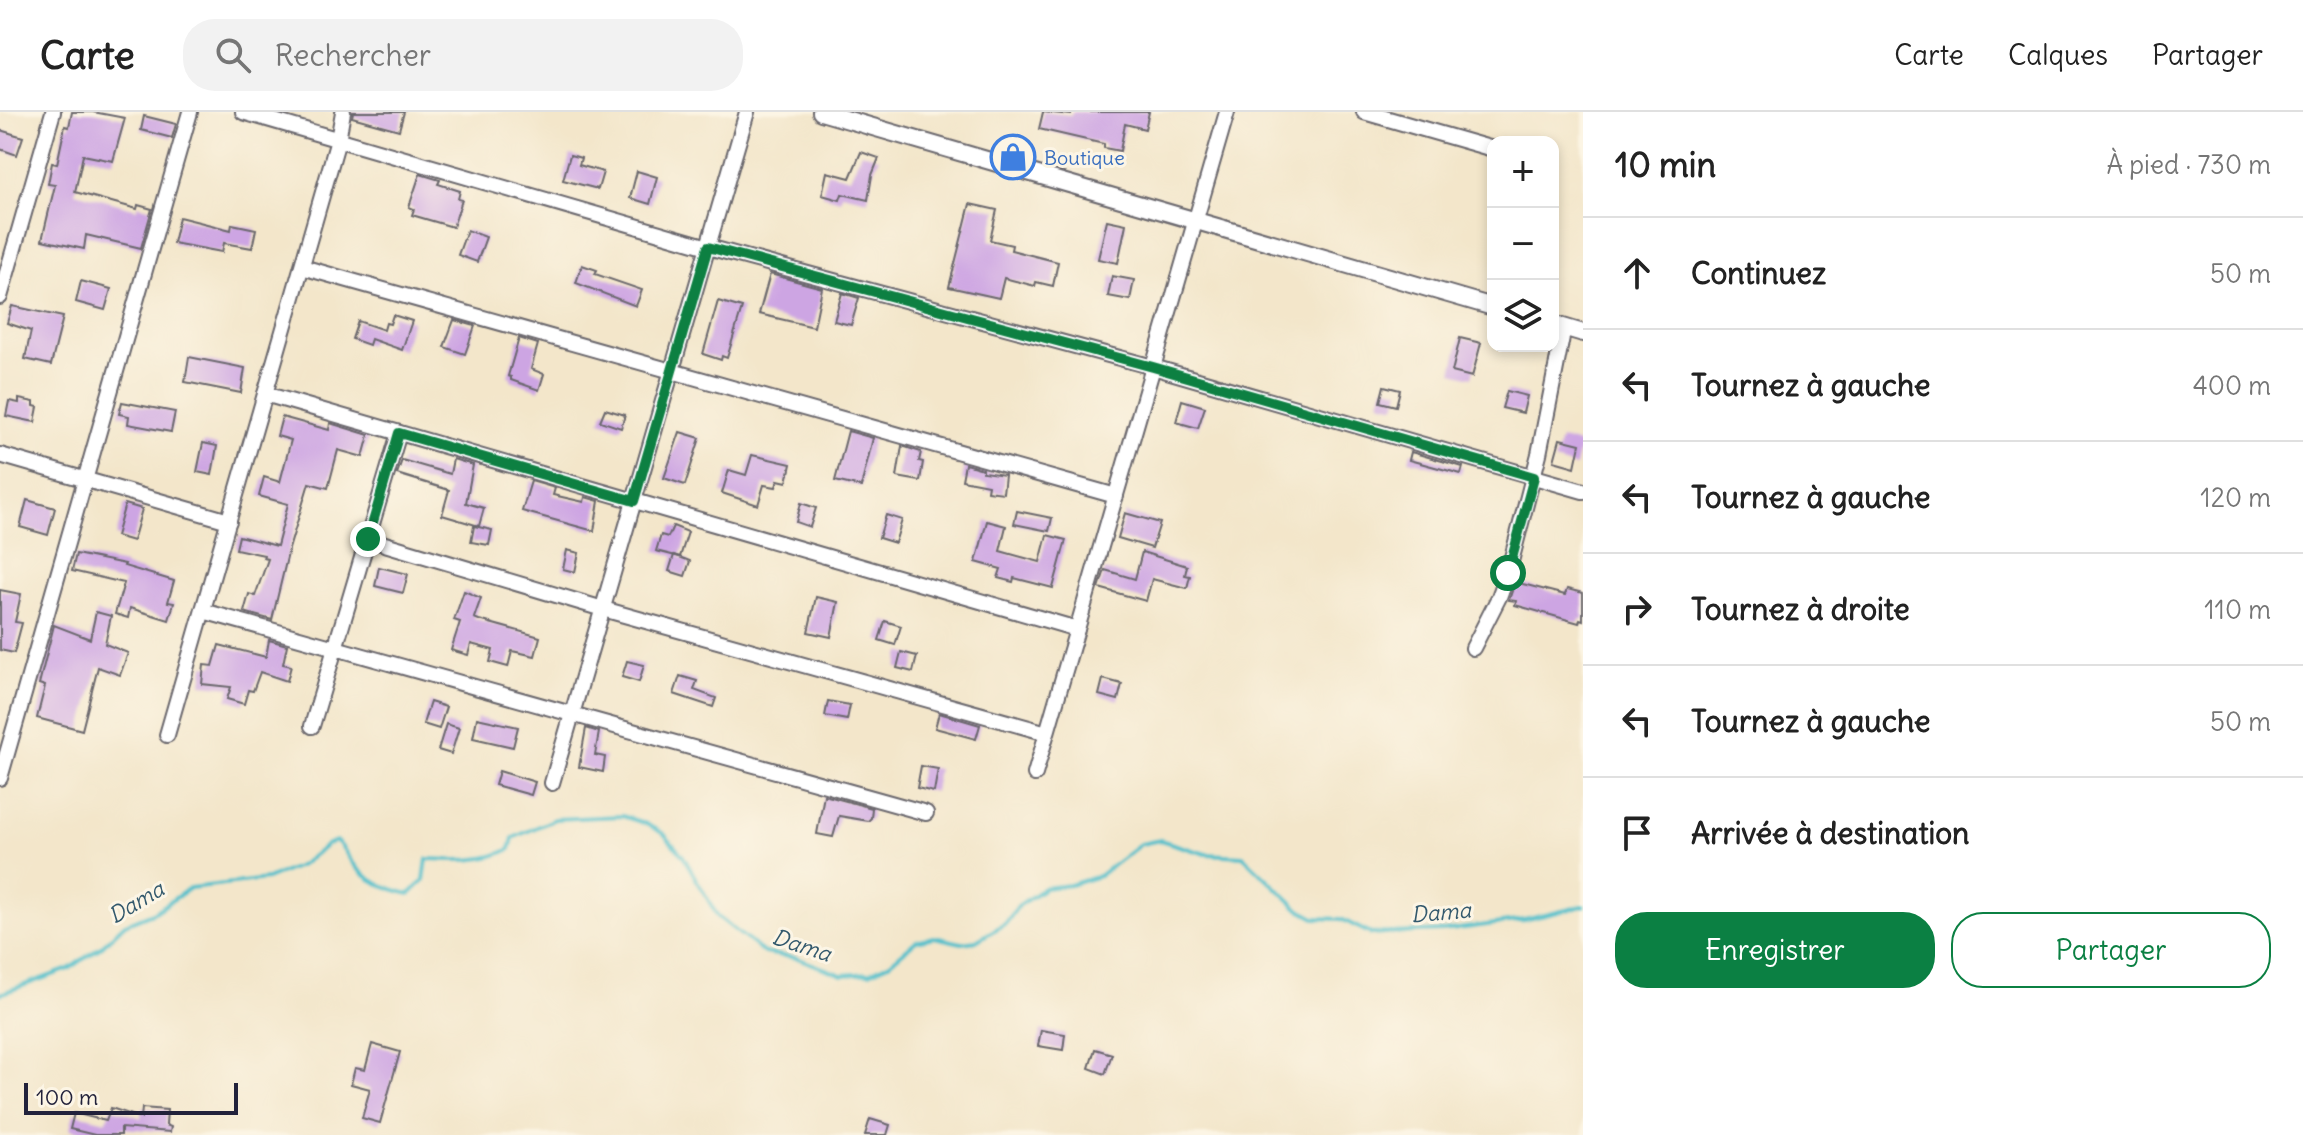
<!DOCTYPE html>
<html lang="fr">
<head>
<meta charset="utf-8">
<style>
	body { margin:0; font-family:Delius,sans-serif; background:#f2f2f2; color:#222 }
	.controls { position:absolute; right:24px; top:24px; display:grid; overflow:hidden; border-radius:16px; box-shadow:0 4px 12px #0003 }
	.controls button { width:72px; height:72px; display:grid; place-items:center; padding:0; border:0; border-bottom:2px solid #e0e0e0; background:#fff; color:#222; font:40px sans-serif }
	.scale { position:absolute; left:24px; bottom:20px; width:214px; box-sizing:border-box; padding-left:8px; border:4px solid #22223b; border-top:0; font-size:22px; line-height:28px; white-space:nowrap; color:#22223b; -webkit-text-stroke:6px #fcf5e5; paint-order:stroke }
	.stop { position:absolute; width:24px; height:24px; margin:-18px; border:6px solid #0b8043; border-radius:50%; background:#fff }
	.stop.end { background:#0b8043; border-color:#fff; box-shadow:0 2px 8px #0008 }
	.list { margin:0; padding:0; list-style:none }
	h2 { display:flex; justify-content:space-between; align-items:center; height:104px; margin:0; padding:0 32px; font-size:34px }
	h2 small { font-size:26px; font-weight:400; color:#767676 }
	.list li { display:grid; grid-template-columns:52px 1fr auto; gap:24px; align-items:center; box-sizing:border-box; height:112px; padding:0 32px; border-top:2px solid #e0e0e0 }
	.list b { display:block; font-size:30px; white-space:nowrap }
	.list em { font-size:26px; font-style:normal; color:#767676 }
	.actions { display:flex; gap:16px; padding:24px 32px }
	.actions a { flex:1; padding:18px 0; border:2px solid #0b8043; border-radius:32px; text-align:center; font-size:28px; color:#0b8043 }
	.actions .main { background:#0b8043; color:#fff }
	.icon { flex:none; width:44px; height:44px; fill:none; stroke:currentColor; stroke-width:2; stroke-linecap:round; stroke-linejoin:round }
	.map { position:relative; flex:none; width:1583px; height:1023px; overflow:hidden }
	header { display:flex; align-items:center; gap:48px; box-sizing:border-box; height:112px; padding:0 40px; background:#fff; border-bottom:2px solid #e0e0e0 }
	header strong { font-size:38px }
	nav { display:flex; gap:44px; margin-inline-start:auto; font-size:28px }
	.search { width:560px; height:72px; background:#f2f2f2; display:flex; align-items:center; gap:20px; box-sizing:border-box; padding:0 28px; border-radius:32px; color:#767676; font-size:30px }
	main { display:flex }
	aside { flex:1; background:#fff }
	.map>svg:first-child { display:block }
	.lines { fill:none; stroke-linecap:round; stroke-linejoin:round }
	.stream { stroke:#53c0cb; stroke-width:4 }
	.building { fill:#cda5e3 }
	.minor-casing { stroke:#6b676d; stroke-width:18 }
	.tertiary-casing { stroke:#6b676d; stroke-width:20 }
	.minor { stroke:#fff; stroke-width:14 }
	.tertiary { stroke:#fff; stroke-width:16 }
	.route { stroke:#0b8043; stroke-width:10 }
	.labels { text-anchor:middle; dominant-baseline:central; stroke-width:6; stroke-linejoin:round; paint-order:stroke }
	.shop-label { font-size:20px; fill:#366cbe; stroke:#fcf5e5; text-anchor:start }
	.water-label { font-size:22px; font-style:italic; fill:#33596d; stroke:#fcf5e5 }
</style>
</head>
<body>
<header>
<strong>Carte</strong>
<div class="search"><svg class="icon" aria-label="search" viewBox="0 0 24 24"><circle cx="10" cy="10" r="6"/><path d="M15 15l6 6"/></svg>Rechercher</div>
<nav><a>Carte</a><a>Calques</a><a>Partager</a></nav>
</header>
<main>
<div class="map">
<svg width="1583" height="1023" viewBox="0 0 1583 1023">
	<rect width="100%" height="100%" fill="#fcf5e5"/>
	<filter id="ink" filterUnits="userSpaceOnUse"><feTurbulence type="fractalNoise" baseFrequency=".0125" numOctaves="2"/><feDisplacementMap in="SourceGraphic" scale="16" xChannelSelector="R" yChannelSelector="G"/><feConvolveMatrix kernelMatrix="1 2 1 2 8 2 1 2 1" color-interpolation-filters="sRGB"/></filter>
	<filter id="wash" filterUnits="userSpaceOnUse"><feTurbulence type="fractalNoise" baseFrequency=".006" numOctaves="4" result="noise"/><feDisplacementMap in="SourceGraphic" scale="32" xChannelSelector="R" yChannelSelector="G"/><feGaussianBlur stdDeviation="1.8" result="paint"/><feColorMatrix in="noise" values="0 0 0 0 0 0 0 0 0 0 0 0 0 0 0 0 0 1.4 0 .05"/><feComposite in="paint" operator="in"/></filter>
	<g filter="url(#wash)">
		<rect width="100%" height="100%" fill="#f3e6ca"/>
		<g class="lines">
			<path class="stream" d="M0,882L69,857L101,835L125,812L155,800L190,776L267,767L301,753L328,732L336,729C344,735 346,743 352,750C366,769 387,777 410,782L424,768L427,747C455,748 484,751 510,737L513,726L555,707L622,704L644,711L664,722L683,744L718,805L764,841L797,846L842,863L870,861L890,851L916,829L934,825L962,831L976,829L1006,811L1018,794L1044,776L1070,773L1099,764L1141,732L1160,728L1206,742L1243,744L1300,798L1315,806L1341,807L1371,822L1443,819L1524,808L1583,794"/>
		</g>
		<g id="blocks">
			<g class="building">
				<polygon points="72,0 93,0 125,6 113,49 83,43 75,80 137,97 138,93 152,97 141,136 86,123 84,137 42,128 55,73 48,72 52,51 57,52 65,14 69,15"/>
				<polygon points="353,0 404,0 399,18 352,5"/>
				<polygon points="1043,0 1071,3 1072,0 1149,0 1145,17 1125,12 1120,39 1104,36 1104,32 1039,17"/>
				<polygon points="144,4 176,12 172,26 141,18"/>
				<polygon points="0,18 23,25 17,43 0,37"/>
				<polygon points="861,40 879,46 872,63 868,88 842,82 840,88 822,83 827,60 850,66"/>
				<polygon points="570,43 581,46 579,53 603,60 598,77 563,68"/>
				<polygon points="637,59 657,65 650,92 630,86"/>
				<polygon points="420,62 440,68 438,72 460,79 458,87 462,88 453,115 412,103 414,97 409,95"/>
				<polygon points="970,92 997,98 990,128 1012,133 1011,138 1058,150 1053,174 1036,170 1035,174 1004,166 999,186 949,175"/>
				<polygon points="179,105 231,118 232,112 256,117 252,136 224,131 222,140 173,131"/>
				<polygon points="1107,108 1126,112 1118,151 1098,147"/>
				<polygon points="467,118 486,125 477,150 458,143"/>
				<polygon points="582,153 597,158 595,162 642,178 636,194 576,171"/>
				<polygon points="770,162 822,176 814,215 759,202"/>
				<polygon points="1112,164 1134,168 1130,188 1108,184"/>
				<polygon points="81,169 111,177 105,198 76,190"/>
				<polygon points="842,181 859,186 851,213 834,209"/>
				<polygon points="718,189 742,196 727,246 722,244 721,248 703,242"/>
				<polygon points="12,194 63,205 51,253 25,247 31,219 7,211"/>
				<polygon points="393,203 412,209 402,238 371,227 369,233 352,227 358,209 384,218 386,211 390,212"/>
				<polygon points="454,208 475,214 465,242 444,235"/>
				<polygon points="519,226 538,232 531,257 544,262 539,278 511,268 511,265 508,264"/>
				<polygon points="1460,226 1481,231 1472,265 1452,260"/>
				<polygon points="189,245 245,256 241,281 185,270"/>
				<polygon points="1384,274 1400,278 1396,294 1380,290"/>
				<polygon points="1507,279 1527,284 1523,301 1502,296"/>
				<polygon points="19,287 34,290 34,294 38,295 35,310 6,304 9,289 19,291"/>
				<polygon points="1182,288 1205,295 1198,316 1176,310"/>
				<polygon points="122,290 175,300 171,320 128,312 129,304 119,302"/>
				<polygon points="605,297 625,303 621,316 600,309"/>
				<polygon points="282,305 329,318 330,311 369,323 363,345 338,338 328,376 309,371 289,437 272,508 244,500 249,482 255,484 268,447 263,446 264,443 236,437 239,424 277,434 288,392 259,384 264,365 280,370 291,328 277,324"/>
				<polygon points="848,319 873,326 861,375 835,369"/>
				<polygon points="680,320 700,326 685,373 664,366"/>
				<polygon points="1560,327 1580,332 1575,355 1554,349"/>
				<polygon points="203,331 217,334 212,363 197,360"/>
				<polygon points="902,334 921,340 919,349 923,350 920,369 897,365"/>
				<polygon points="1411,340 1463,355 1461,362 1409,348"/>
				<polygon points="752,343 791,352 787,370 778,368 776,375 764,373 758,393 722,381 729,358 746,363"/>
				<polygon points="453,347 473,353 466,391 484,396 479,414 442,403 449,378 397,362 402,348 450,362"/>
				<polygon points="965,352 983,357 983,360 1005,363 1003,381 987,379 988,373 962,368"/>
				<polygon points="531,369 555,376 553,383 584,390 585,385 599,389 594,419 522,399"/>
				<polygon points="27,388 55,396 48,423 20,415"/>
				<polygon points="801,391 816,396 810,415 796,410"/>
				<polygon points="125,392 142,397 133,429 116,424"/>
				<polygon points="1017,399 1052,406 1049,419 1014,412"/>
				<polygon points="1125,401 1160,411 1152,436 1118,426"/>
				<polygon points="886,403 902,408 895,431 879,426"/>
				<polygon points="987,409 1006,414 1000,439 1040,450 1047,423 1066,428 1053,476 1014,466 1013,470 998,466 1001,457 976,450"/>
				<polygon points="474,414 492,418 489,433 471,430"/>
				<polygon points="673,414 688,420 680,445 656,439 661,423 668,425"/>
				<polygon points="567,438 579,441 575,460 563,457"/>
				<polygon points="1142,440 1187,454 1185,463 1190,464 1187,476 1152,467 1146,489 1099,476 1105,458 1135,467"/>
				<polygon points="76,442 125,452 124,454 174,469 168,490 174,491 169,508 130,496 128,506 115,502 124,471 72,459"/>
				<polygon points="674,443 690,449 685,464 669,459"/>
				<polygon points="379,455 408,462 403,481 375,474"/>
				<polygon points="1515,470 1565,483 1567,477 1583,481 1583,508 1580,507 1579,511 1515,493 1516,489 1509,488"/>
				<polygon points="0,478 21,482 15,510 22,511 14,541 0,538"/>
				<polygon points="464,479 481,486 474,506 479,508 540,525 535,544 512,539 508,555 490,550 493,538 471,532 468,543 451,538 460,510 454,508"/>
				<polygon points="816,485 838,490 831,525 808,520"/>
				<polygon points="96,500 111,504 105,532 128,541 120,563 98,555 82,618 37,606 45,574 39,572 54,513 90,527"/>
				<polygon points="885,509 901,514 895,533 879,528"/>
				<polygon points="269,528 287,533 283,552 291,554 287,569 260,560 253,579 248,578 244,592 227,587 231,575 202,572 204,553 213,554 219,533 266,545"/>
				<polygon points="901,540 917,544 913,560 897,556"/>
				<polygon points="627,549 644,553 639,570 622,565"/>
				<polygon points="680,564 697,569 694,578 716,586 713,595 674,582"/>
				<polygon points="1103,567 1122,572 1118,588 1099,583"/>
				<polygon points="828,589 850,593 847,608 825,604"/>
				<polygon points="430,590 446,595 439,617 423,612"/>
				<polygon points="939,601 980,613 976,627 935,616"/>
				<polygon points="477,606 518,615 513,635 473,626"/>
				<polygon points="446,612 459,616 451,642 438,638"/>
				<polygon points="586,616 599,620 595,643 605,645 603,660 579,655"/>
				<polygon points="921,654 938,657 934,680 917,676"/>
				<polygon points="499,659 535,670 531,683 495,673"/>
				<polygon points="824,683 872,696 871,706 868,709 839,704 833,725 817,722"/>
				<polygon points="1041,918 1065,922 1063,938 1038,934"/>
				<polygon points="372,932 400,940 380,1011 362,1006 370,977 351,972 355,956 365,958"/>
				<polygon points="1095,937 1112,942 1105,962 1089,956"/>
				<polygon points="111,996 141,1006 142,996 167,998 166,1013 171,1015 170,1020 121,1016 121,1023 95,1023 70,1017 74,1001 106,1009"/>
				<polygon points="870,1007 890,1013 887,1023 865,1023"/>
			</g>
		</g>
	</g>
	<g filter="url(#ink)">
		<use href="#blocks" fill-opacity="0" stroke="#6b676d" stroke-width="2"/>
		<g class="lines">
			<g class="minor-casing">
				<g id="minor">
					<polyline points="243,0 708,135 1153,255 1583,379"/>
					<polyline points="1364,0 1493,37"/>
					<polyline points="302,155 1116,384"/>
					<polyline points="0,185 53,0"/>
					<polyline points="265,282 1077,517"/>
					<polyline points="0,343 229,409"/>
					<polyline points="368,427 603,497 1047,621"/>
					<polyline points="203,499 926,701"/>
					<polyline points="1473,536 1499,485 1508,461 1539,342 1564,215"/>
					<polyline points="312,614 399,321"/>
					<polyline points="167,623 338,28 343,0"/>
					<polyline points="1035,662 1227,0"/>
					<polyline points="0,666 190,0"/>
					<polyline points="552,671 747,0"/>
				</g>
			</g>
			<g class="tertiary-casing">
				<g id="tertiary">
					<polyline points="821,0 1493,195"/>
					<polyline points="1553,212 1583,221"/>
				</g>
			</g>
			<use href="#minor" class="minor"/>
			<use href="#tertiary" class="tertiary"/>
		</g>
	</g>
	<g class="lines" filter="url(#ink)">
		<polyline class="route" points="368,427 399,321 634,389 708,135 1153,255 1534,365 1508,461"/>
	</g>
	<defs>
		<g id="shop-ring" transform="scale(2.3)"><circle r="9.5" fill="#fcf5e5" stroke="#3f7fe0" stroke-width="1.5"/><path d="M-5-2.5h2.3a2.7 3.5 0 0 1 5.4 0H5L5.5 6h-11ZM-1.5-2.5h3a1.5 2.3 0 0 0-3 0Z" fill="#3f7fe0"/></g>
	</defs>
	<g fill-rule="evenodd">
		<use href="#shop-ring" x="1013" y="45"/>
	</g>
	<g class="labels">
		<g class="shop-label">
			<text x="1044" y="45">Boutique</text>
		</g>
		<g class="water-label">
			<text transform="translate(136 790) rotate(-31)">Dama</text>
			<text transform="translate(1441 800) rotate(-5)">Dama</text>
			<text transform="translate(802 833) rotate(18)">Dama</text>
		</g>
	</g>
</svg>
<div class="controls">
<button>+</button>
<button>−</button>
<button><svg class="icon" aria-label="layers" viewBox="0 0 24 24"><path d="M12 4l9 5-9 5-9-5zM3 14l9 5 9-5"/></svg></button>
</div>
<div class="scale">100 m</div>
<div class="stop" style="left:1508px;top:461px"></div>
<div class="stop end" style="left:368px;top:427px"></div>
</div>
<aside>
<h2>10 min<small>À pied · 730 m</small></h2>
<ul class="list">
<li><svg class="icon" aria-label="ahead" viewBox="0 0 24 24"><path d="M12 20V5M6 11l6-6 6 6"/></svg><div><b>Continuez</b></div><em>50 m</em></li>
<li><svg class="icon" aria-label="left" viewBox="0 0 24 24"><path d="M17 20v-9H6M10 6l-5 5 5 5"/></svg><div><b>Tournez à gauche</b></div><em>400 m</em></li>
<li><svg class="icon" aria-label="left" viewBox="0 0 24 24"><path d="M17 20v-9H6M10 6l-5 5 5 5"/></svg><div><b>Tournez à gauche</b></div><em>120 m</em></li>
<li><svg class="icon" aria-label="right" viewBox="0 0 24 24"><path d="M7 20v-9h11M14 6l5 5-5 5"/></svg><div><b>Tournez à droite</b></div><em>110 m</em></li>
<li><svg class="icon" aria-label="left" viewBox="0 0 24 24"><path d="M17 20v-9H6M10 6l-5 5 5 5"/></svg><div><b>Tournez à gauche</b></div><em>50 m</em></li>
<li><svg class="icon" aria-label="arrive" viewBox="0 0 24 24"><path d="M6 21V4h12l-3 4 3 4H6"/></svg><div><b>Arrivée à destination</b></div></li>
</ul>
<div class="actions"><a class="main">Enregistrer</a><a>Partager</a></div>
</aside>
</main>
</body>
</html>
